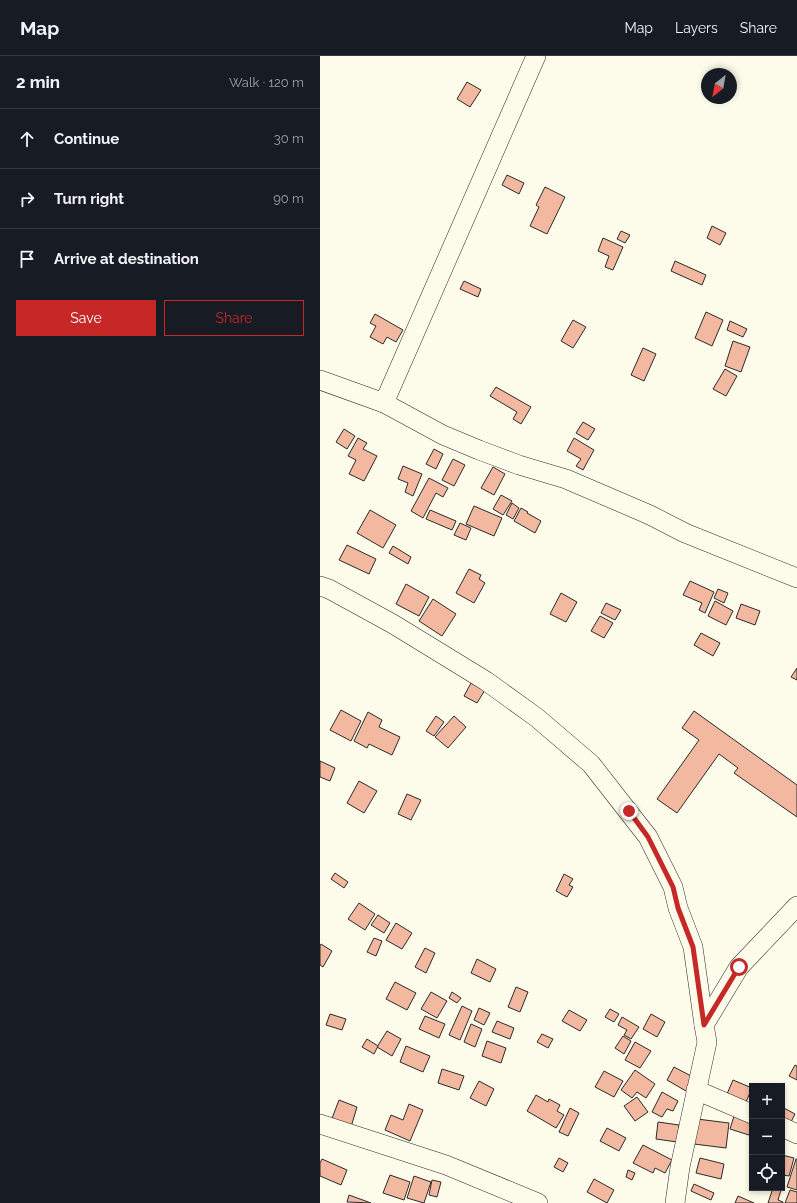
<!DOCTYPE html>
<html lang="en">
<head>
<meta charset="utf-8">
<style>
	body { margin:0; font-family:Raleway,sans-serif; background:#242831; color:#f1f3f6 }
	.controls { position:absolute; right:12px; bottom:12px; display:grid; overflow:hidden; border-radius:0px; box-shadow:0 2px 6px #0003 }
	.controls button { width:36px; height:36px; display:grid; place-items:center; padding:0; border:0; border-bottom:1px solid #363941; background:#171b24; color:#f1f3f6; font:20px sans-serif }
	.compass { position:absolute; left:381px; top:12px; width:36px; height:36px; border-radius:50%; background:#171b24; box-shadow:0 2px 6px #0003; rotate:211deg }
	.stop { position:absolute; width:12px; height:12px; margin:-9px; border:3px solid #c62828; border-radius:50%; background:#fff }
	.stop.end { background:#c62828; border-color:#fff; box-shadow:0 1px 4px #0008 }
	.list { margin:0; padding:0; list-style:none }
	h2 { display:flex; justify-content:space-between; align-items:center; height:52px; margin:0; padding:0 16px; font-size:17px }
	h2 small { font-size:13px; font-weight:400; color:#9ea1a6 }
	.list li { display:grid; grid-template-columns:26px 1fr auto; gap:12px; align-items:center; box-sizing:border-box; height:60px; padding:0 16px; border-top:1px solid #363941 }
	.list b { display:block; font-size:15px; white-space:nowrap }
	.list em { font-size:13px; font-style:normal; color:#9ea1a6 }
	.actions { display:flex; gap:8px; padding:12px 16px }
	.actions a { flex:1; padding:9px 0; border:1px solid #c62828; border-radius:0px; text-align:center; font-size:14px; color:#c62828 }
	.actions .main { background:#c62828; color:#fff }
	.icon { flex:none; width:22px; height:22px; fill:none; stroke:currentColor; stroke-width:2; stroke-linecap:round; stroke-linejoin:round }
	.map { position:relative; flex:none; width:477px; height:1147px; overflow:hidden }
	header { display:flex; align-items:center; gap:24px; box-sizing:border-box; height:56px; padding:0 20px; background:#171b24; border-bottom:1px solid #363941 }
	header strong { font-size:19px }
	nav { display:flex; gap:22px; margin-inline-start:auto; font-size:14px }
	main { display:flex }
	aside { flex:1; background:#171b24 }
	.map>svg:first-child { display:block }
	.building { fill:#f2b8a0; stroke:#2b2b2b }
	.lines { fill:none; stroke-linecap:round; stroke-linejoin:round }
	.minor-casing { stroke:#2b2b2b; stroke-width:20 }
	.minor { stroke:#fdfbea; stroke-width:19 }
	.route { stroke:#c62828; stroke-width:5 }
</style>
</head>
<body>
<header>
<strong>Map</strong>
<nav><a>Map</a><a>Layers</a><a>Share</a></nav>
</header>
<main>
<aside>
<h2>2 min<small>Walk · 120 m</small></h2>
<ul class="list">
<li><svg class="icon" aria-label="ahead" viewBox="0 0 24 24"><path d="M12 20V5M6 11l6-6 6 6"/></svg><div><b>Continue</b></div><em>30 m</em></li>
<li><svg class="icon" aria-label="right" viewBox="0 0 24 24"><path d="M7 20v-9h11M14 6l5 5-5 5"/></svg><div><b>Turn right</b></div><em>90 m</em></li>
<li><svg class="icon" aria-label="arrive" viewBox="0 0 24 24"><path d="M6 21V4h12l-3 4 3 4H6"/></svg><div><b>Arrive at destination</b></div></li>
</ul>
<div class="actions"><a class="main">Save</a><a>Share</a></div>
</aside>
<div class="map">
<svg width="477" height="1147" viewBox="0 0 477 1147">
	<rect width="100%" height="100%" fill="#fdfbea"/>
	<g class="building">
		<polygon points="147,26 161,34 150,51 137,43"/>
		<polygon points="187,119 204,127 199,138 182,129"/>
		<polygon points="225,131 245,141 227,178 210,170 219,151 216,149"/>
		<polygon points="392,170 406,177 400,189 387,182"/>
		<polygon points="301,175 310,179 305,187 297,183"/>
		<polygon points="283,182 303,191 293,214 285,211 289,200 278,195"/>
		<polygon points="355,205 386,219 382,229 351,215"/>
		<polygon points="144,225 161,233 158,241 140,233"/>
		<polygon points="386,256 403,264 392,290 375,282"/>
		<polygon points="55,258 83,274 76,286 67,281 63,288 50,281 56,270 50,267"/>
		<polygon points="253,264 266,271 253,292 241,285"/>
		<polygon points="410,265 427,273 423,281 407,274"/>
		<polygon points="413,285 430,291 421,316 405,310"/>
		<polygon points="323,292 336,298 324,325 311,319"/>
		<polygon points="405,313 417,320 406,340 393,333"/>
		<polygon points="176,331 211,351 201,368 193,363 197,356 170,340"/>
		<polygon points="263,366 275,373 268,384 256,377"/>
		<polygon points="24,373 35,380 27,393 16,386"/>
		<polygon points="38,382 47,387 43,393 57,400 44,425 29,418 36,404 28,400"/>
		<polygon points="254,382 274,394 263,414 256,410 261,403 247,395"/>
		<polygon points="114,393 123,398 116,413 106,408"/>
		<polygon points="133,403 145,409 134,430 122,424"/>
		<polygon points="83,410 102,418 93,440 85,436 88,427 78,423"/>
		<polygon points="173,411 185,418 174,439 161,432"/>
		<polygon points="109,422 128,432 123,441 116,437 103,462 91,455"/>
		<polygon points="181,439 192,445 183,459 173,453"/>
		<polygon points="192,447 199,452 193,463 186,459"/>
		<polygon points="154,450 182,462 174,480 146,468"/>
		<polygon points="201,452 208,456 207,457 221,465 215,477 194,465"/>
		<polygon points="50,454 76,469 63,492 37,477"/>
		<polygon points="110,454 136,465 132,474 106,463"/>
		<polygon points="140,467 151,472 146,484 134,479"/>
		<polygon points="27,489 56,503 49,518 19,504"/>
		<polygon points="73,490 91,501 88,508 69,497"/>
		<polygon points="149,513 161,519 159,523 165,527 154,547 136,537"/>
		<polygon points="370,525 394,536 385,557 379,554 382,547 363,539"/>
		<polygon points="86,528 109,541 99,560 76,548"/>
		<polygon points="398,533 408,537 404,547 394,542"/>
		<polygon points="241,537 257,546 246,566 230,558"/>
		<polygon points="113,543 136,558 122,580 99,565"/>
		<polygon points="395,545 413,555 406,569 388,560"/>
		<polygon points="286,547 301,554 295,564 281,557"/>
		<polygon points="421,548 440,555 435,569 416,562"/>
		<polygon points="280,560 293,567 284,582 271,575"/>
		<polygon points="381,577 400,587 393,600 374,589"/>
		<polygon points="477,612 477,624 471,621"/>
		<polygon points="151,627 165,634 157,647 144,640"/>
		<polygon points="21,654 41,665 31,685 10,674"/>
		<polygon points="374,655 477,729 477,761 414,717 418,712 399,698 357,757 337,743 379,684 362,672"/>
		<polygon points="48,656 62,664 59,671 80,681 72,699 49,688 47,692 34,685"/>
		<polygon points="116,660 124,666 114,680 106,675"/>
		<polygon points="134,660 146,671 128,692 115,681"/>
		<polygon points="0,705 15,712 10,725 0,721"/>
		<polygon points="39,725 57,735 44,757 27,747"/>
		<polygon points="87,738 101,744 91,764 78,758"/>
		<polygon points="15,817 28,826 24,832 11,823"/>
		<polygon points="244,818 253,823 249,829 253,831 247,841 236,835"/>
		<polygon points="39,847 55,858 45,874 28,863"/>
		<polygon points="58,859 70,867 64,877 51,869"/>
		<polygon points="76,867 92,877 82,893 66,884"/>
		<polygon points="54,882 62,885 56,900 47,896"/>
		<polygon points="1,888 12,895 3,911 0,909 0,890"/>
		<polygon points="105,892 115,897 106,917 95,911"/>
		<polygon points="157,903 176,913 170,926 151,917"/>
		<polygon points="75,926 96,937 87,954 66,943"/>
		<polygon points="196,931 208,936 200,956 188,951"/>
		<polygon points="111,936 127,945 117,962 101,953"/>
		<polygon points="132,936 141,942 137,947 129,942"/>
		<polygon points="142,950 152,955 140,984 129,979"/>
		<polygon points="159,952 170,957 164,969 154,964"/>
		<polygon points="290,953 299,958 294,966 285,961"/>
		<polygon points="249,954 267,964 260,975 242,965"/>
		<polygon points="10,958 26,963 22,974 6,969"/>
		<polygon points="331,958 345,966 337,981 323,973"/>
		<polygon points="105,960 125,968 119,982 99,973"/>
		<polygon points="302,961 319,971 311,983 304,979 307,974 298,969"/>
		<polygon points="177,965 194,972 190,983 172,976"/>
		<polygon points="151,968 162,973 155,991 144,986"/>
		<polygon points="67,975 81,983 72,1000 57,991"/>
		<polygon points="222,978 233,983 228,992 217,986"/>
		<polygon points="303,980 311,985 304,998 295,992"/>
		<polygon points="47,983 58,990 54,998 42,991"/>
		<polygon points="167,985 186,992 181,1007 162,1000"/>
		<polygon points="315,986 331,995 320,1012 305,1004"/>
		<polygon points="86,990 110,1000 103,1016 80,1006"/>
		<polygon points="475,1009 477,1010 477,1024 469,1020"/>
		<polygon points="354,1011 373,1021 366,1035 347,1024"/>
		<polygon points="122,1013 144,1020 139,1034 118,1027"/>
		<polygon points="315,1014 335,1028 326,1042 317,1036 312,1042 301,1034"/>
		<polygon points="284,1015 303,1025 294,1041 275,1031"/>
		<polygon points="413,1024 432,1032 426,1046 407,1038"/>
		<polygon points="159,1025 174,1033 166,1050 150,1042"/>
		<polygon points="342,1036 358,1045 353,1055 347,1053 342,1061 332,1056"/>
		<polygon points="216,1039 228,1046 229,1043 240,1049 237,1055 244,1059 236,1072 207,1055"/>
		<polygon points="317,1041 328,1056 315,1065 304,1050"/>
		<polygon points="19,1044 37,1051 31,1071 11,1065"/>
		<polygon points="89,1048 103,1054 90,1085 65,1074 71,1059 83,1064"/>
		<polygon points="462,1051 475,1058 469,1070 462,1067"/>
		<polygon points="250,1052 259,1057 248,1080 239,1076"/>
		<polygon points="414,1060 432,1066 432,1080 410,1073"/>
		<polygon points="377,1063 409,1067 406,1092 374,1088"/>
		<polygon points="338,1066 359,1069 357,1086 336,1083"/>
		<polygon points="287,1072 306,1082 299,1095 280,1085"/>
		<polygon points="323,1089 352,1104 345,1117 335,1112 333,1117 313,1107"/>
		<polygon points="462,1099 474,1102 469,1120 462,1119"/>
		<polygon points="239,1102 248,1107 243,1116 234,1111"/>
		<polygon points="380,1102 404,1108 401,1123 376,1117"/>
		<polygon points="2,1103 27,1114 21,1129 0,1120 0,1107"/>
		<polygon points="476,1103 477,1103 477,1134 467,1131"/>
		<polygon points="308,1114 315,1117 312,1124 306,1121"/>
		<polygon points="70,1119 90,1126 84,1144 63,1137"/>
		<polygon points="94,1120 111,1126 104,1147 87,1142"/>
		<polygon points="274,1123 294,1134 287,1147 267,1136"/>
		<polygon points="112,1124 121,1126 117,1141 109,1139"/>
		<polygon points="374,1128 394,1137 391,1144 371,1135"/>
		<polygon points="453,1132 461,1134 458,1144 463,1146 463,1147 448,1147"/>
		<polygon points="470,1134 477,1136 477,1147 465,1147"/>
		<polygon points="29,1139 51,1147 27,1146"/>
		<polygon points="418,1140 434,1147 415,1147"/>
	</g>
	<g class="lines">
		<g class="minor-casing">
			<g id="minor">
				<polyline points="0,324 64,347 123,379 159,394 199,409 246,423 330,459 365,477 477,522"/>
				<polyline points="64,347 216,0"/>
				<polyline points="0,530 9,533 73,568 166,625 216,661 271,708 328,781 353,831 358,852 373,891 384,969"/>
				<polyline points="376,1034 432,1058"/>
				<polyline points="0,1068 126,1109 218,1147"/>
				<polyline points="462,1071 477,1078"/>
				<polyline points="355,1147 360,1111 387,986 384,969 419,911 477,850"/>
			</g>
		</g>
		<use href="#minor" class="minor"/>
	</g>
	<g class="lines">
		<polyline class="route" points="309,755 328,781 353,831 358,852 373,891 384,969 419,911"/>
	</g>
</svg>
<div class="controls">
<button>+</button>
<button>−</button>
<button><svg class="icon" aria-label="locate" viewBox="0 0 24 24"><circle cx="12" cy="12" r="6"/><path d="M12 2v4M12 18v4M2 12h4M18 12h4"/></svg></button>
</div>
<svg class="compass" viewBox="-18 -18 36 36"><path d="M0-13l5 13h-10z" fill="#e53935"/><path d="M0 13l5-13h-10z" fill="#9ea1a6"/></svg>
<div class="stop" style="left:419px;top:911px"></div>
<div class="stop end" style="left:309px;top:755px"></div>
</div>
</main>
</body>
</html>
